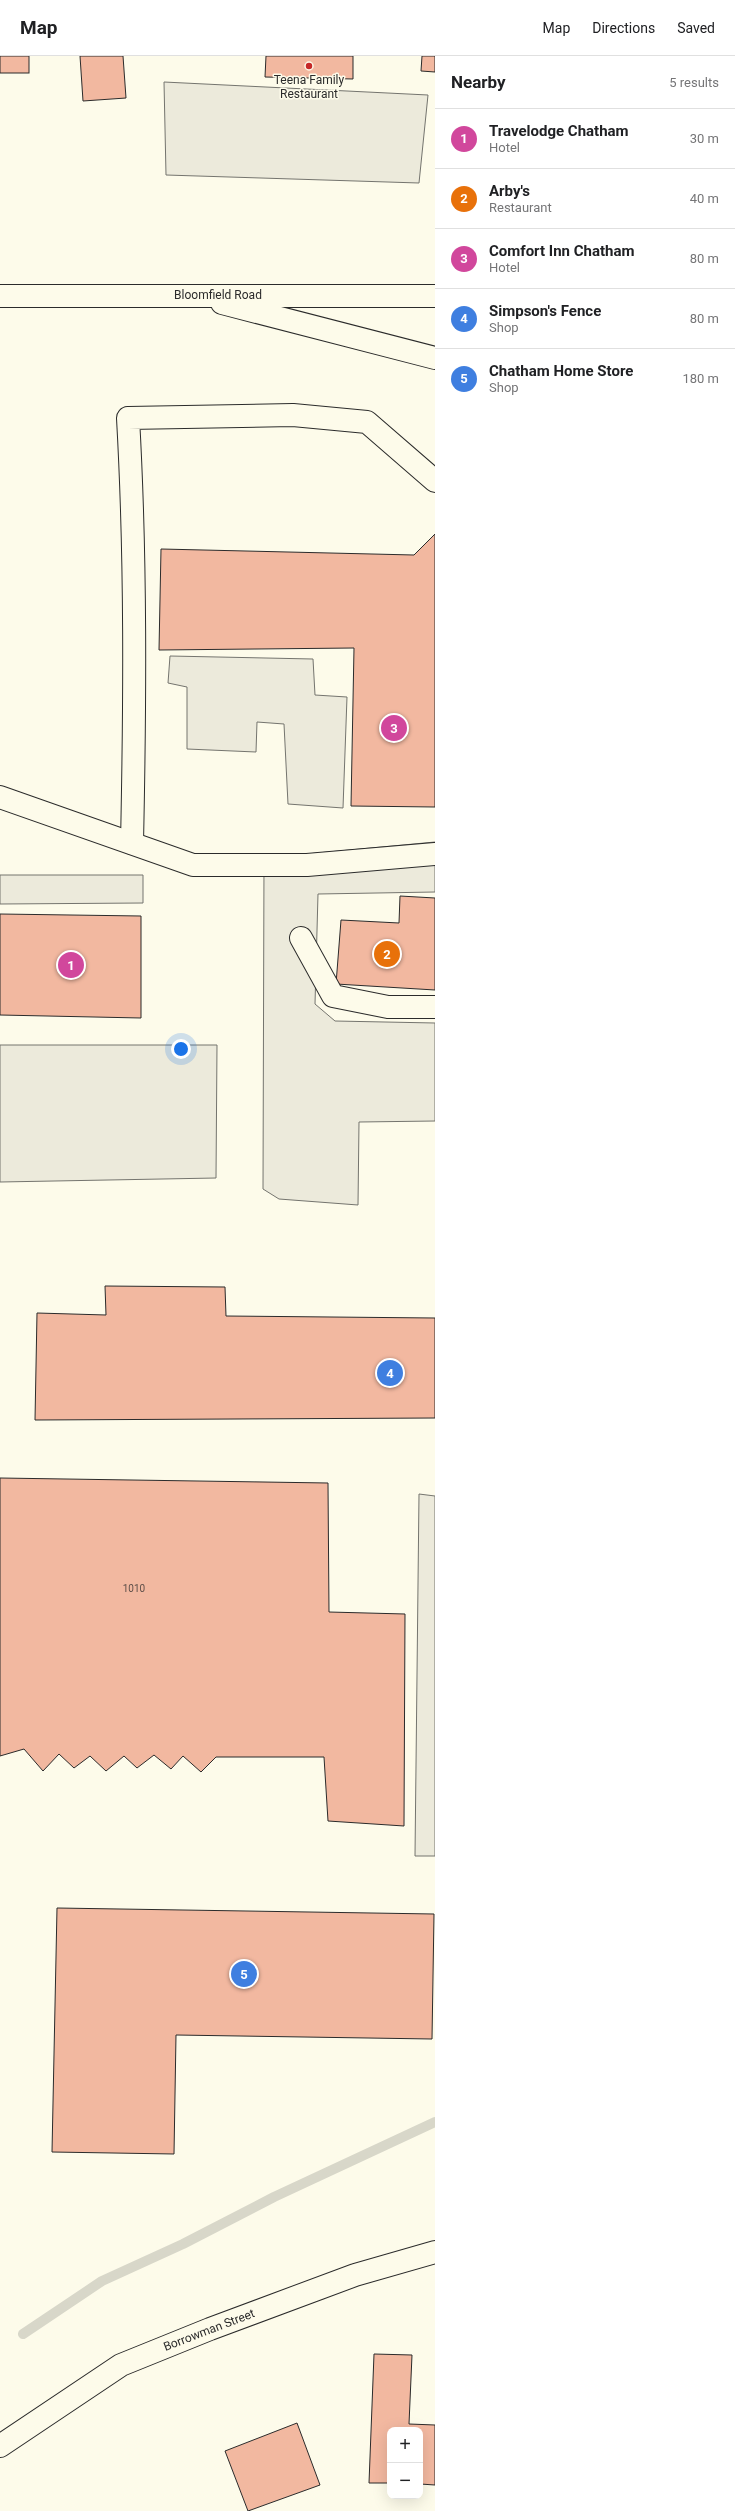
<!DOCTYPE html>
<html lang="en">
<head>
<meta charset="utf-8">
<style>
	body { margin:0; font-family:Roboto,sans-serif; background:#f2f2f2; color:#202124 }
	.controls { position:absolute; right:12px; bottom:12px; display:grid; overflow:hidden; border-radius:8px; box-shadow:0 4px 16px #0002 }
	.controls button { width:36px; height:36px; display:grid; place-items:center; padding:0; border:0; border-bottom:1px solid #e0e0e0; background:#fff; color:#202124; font:20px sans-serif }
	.you { position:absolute; left:181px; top:993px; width:14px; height:14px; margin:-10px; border:3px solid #fff; border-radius:50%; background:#1a73e8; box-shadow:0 0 0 6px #1a73e833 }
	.badge { display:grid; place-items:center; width:26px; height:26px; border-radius:50%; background:#7c3aed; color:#fff; font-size:13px; font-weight:700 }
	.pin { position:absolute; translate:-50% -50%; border:2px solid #fff; box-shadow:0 1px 4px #0006 }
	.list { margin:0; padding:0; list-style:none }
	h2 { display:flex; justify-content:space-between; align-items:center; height:52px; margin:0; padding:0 16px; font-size:17px }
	h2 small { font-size:13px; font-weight:400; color:#757577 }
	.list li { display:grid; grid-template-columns:26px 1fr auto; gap:12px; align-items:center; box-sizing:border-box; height:60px; padding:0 16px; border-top:1px solid #e0e0e0 }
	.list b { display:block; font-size:15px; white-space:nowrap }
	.list p { margin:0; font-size:13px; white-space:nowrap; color:#757577 }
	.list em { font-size:13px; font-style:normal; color:#757577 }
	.map { position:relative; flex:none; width:435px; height:2455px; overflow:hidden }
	header { display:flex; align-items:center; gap:24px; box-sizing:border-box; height:56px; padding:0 20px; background:#fff; border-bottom:1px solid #e0e0e0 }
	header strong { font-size:19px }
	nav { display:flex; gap:22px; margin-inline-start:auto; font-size:14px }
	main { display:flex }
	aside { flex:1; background:#fff }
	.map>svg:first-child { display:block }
	.parking { fill:#eceadb; stroke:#74746e }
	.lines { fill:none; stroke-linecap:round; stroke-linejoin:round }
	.stream { stroke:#d8d7c9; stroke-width:10 }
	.building { fill:#f2b8a0; stroke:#2b2b2b }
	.minor-casing { stroke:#2b2b2b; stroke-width:24 }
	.major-casing { stroke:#2b2b2b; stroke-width:24 }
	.minor { stroke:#fdfbea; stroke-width:22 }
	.major { stroke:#fdfbea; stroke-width:22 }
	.poi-dot { fill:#c62828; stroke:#fdfbea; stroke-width:1.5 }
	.labels { text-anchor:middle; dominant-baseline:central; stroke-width:3; stroke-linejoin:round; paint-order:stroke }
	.number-label { font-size:10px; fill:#5d4e48 }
	.poi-label { font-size:12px; fill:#2b2b2b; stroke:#fdfbea }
	.street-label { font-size:12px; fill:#2b2b2b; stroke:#fdfbea }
</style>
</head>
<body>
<header>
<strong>Map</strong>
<nav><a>Map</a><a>Directions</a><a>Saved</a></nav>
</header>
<main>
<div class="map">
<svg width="435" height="2455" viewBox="0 0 435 2455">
	<rect width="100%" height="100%" fill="#fdfbea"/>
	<g class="parking">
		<polygon points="164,26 428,39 419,127 166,119"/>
		<polygon points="170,600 313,603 315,639 347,641 343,752 288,748 284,668 257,666 256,696 187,693 187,631 168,627"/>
		<polygon points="435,786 435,836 318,838 315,948 335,965 435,967 435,1065 359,1066 358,1149 279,1143 263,1133 264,802"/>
		<polygon points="0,819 143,819 143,847 0,848"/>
		<polygon points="0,989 217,989 216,1122 0,1126"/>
		<polygon points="419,1438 435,1440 435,1800 415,1800"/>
	</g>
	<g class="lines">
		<polyline class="stream" points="23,2278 102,2225 183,2188 274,2141 435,2066"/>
	</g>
	<g class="building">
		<rect x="0" y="0" width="29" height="17"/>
		<polygon points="80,0 123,0 126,42 83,45"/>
		<polygon points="266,0 353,0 353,23 265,21"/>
		<polygon points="422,0 435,0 435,16 421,15"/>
		<polygon points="435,478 435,751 351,750 354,592 159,594 161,493 414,499"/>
		<polygon points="400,840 435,842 435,934 336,928 341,864 399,867"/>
		<polygon points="0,858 141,860 141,962 0,959"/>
		<polygon points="105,1230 225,1231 226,1260 435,1262 435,1362 35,1364 37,1257 106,1259"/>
		<polygon points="0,1422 328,1427 329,1556 405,1558 404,1770 328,1765 324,1701 216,1701 201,1716 183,1700 171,1713 154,1699 137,1712 124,1700 106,1715 90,1700 74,1712 59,1698 43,1715 24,1693 0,1700"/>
		<polygon points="57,1852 434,1858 432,1983 176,1979 174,2098 52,2096"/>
		<polygon points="374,2298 412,2299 409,2368 435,2369 435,2429 420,2428 420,2374 390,2374 390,2427 369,2427"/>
		<polygon points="297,2367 320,2429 248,2455 225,2395"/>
	</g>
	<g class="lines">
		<g class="minor-casing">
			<g id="minor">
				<polyline points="0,741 193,809 307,809 435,798"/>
				<path d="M132,787C135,645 136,504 128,362L293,359L367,366L435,425"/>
				<polyline points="301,882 333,940 388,951 435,951"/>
				<polyline points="0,2390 121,2309 210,2273 355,2219 435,2196"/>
			</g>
		</g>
		<g class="major-casing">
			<g id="major">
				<polyline points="0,240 435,240"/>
				<polyline points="222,247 435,302"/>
			</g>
		</g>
		<use href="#minor" class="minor"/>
		<use href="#major" class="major"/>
	</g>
	<circle class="poi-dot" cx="309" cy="10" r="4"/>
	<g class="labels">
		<g class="number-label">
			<text x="134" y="1532">1010</text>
		</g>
		<g class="poi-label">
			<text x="309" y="24">Teena Family<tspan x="309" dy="14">Restaurant</tspan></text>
		</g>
		<g class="street-label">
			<text x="218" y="239">Bloomfield Road</text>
			<text transform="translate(209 2274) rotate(-21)">Borrowman Street</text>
		</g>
	</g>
</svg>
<div class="controls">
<button>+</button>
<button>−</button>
</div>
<div class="you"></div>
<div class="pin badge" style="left:71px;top:909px;background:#d1479c">1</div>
<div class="pin badge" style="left:387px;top:898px;background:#e8710a">2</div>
<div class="pin badge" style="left:394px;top:672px;background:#d1479c">3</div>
<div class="pin badge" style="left:390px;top:1317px;background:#3f7fe0">4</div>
<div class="pin badge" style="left:244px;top:1918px;background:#3f7fe0">5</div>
</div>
<aside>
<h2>Nearby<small>5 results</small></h2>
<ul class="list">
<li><span class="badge" style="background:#d1479c">1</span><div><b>Travelodge Chatham</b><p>Hotel</p></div><em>30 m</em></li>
<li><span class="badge" style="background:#e8710a">2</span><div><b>Arby's</b><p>Restaurant</p></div><em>40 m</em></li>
<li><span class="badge" style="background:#d1479c">3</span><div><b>Comfort Inn Chatham</b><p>Hotel</p></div><em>80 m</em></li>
<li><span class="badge" style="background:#3f7fe0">4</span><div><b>Simpson's Fence</b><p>Shop</p></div><em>80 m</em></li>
<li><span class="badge" style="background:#3f7fe0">5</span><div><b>Chatham Home Store</b><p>Shop</p></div><em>180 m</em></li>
</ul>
</aside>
</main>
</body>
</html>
